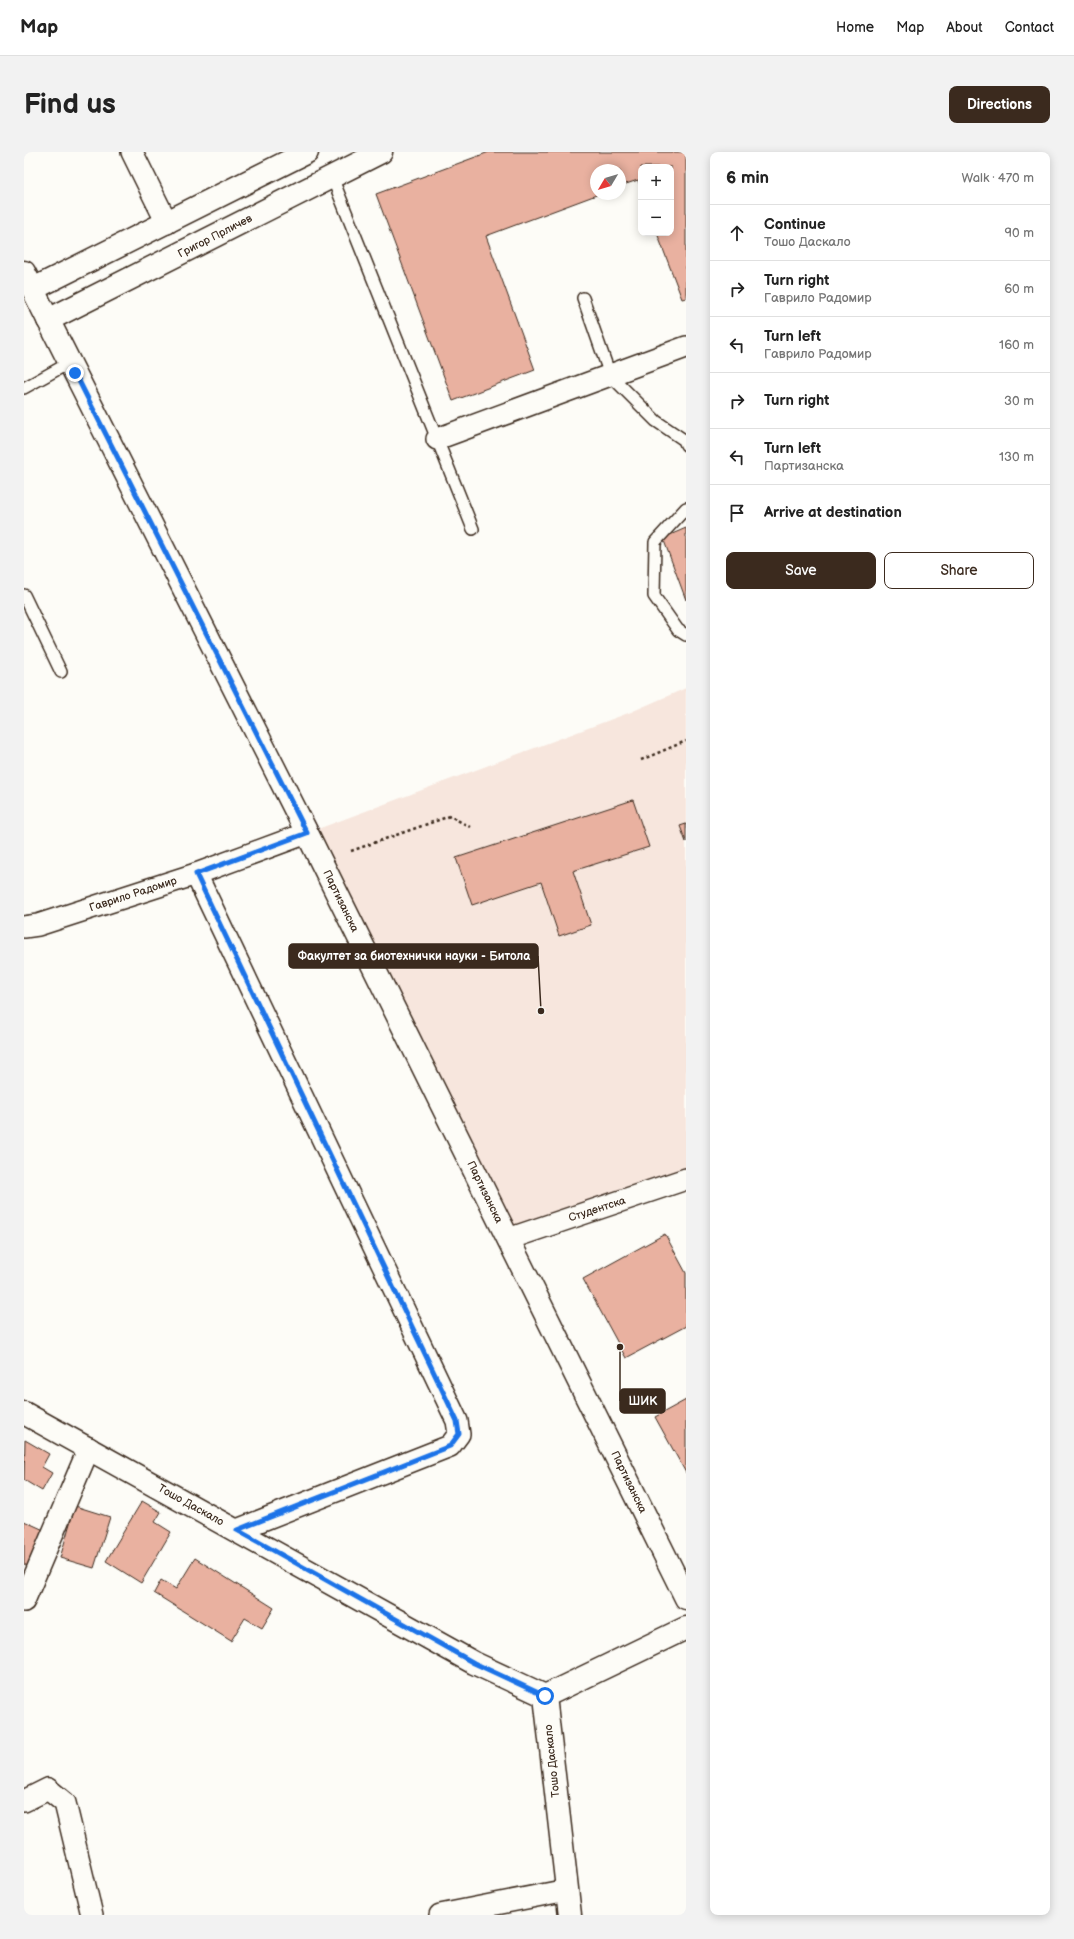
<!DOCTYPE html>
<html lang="en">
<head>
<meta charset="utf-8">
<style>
	body { margin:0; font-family:"Balsamiq Sans",sans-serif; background:#f2f2f2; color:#222 }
	.controls { position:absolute; right:12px; top:12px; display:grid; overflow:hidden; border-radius:8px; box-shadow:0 2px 10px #0003 }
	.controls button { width:36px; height:36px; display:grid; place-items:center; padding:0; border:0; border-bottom:1px solid #e0e0e0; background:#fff; color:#222; font:20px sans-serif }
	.compass { position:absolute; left:566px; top:12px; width:36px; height:36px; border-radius:50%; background:#fff; box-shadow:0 2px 10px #0003; rotate:232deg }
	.stop { position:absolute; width:12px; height:12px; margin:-9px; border:3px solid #1a73e8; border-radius:50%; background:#fff }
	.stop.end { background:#1a73e8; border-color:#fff; box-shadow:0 1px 4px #0008 }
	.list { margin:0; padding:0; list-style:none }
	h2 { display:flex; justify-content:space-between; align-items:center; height:52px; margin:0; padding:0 16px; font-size:17px }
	h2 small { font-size:13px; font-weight:400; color:#767676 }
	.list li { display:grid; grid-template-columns:26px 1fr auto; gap:12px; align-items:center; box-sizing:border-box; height:56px; padding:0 16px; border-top:1px solid #e0e0e0 }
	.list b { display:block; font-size:15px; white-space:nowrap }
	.list p { margin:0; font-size:13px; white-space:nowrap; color:#767676 }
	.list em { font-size:13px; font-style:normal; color:#767676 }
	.actions { display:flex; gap:8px; padding:12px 16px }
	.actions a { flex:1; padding:9px 0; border:1px solid #3b2a1e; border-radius:8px; text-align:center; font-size:14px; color:#3b2a1e }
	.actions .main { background:#3b2a1e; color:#fff }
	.icon { flex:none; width:22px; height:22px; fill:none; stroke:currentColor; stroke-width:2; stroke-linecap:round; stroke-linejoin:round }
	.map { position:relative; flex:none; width:662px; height:1763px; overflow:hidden; border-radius:8px }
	header { display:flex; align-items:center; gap:24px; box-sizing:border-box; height:56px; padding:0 20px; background:#fff; border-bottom:1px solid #e0e0e0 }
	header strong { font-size:19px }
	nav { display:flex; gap:22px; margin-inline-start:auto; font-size:14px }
	.intro { display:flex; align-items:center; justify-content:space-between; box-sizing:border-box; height:96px; padding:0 24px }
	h1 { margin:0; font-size:28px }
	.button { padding:10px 18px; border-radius:8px; background:#3b2a1e; color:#fff; font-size:14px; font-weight:700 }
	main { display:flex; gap:24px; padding:0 24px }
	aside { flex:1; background:#fff; border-radius:8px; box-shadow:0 2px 10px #0003 }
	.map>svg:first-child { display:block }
	.built { fill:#f7e6dd }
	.building { fill:#e9b1a0; stroke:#3b2a1e }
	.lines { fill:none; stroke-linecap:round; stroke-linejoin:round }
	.service-casing { stroke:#3b2a1e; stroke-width:14 }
	.minor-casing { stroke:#3b2a1e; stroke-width:24 }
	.tertiary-casing { stroke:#3b2a1e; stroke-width:25 }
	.path { stroke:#3b2a1e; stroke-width:2.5; stroke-dasharray:3 3; stroke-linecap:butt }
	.service { stroke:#fdfcf7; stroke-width:11 }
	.minor { stroke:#fdfcf7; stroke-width:21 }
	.tertiary { stroke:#fdfcf7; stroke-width:22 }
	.route { stroke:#1a73e8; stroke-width:5 }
	.labels { text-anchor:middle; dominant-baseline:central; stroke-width:3; stroke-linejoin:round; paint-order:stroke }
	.street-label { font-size:11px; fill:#3b2a1e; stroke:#fdfcf7 }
	.leader { fill:none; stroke:#3b2a1e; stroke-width:1.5 }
	.callout-dot { fill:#3b2a1e; stroke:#fdfcf7; stroke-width:1.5 }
	.callout { fill:#3b2a1e; stroke:#3b2a1e; stroke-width:1.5 }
	.callout-label { font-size:12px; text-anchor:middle; font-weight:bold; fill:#fff }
</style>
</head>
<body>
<header>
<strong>Map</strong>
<nav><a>Home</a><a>Map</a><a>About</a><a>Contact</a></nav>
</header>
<div class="intro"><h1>Find us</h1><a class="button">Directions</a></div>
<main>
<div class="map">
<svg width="662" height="1763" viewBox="0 0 662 1763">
	<rect width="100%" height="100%" fill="#fdfcf7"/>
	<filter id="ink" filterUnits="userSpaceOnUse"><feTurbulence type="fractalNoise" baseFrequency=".025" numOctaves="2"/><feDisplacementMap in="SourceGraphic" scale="8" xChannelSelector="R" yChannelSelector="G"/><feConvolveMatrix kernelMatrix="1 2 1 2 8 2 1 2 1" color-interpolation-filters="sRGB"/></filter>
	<g filter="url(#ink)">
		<polygon class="built" points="662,536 662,1028 484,1087 283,681 607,560"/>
		<g class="building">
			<polygon points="465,0 662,0 662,146 658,147 633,81 647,81 647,15 617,15 617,36 614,28 596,34 596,18 572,18 572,42 575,42 462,84 511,218 429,249 352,42"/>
			<polygon points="662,376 662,448 639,386"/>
			<polygon points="609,648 625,695 549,719 567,773 535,784 517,730 448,753 432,706"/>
			<polygon points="662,672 662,690 656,674"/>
			<polygon points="641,1082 662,1121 662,1174 602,1206 559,1127"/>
			<polygon points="662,1248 662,1321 631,1265"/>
			<polygon points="1,1288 25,1302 18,1315 28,1321 18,1339 0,1328"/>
			<polygon points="118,1349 137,1360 131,1370 147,1380 117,1431 82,1409"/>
			<polygon points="51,1354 86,1365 70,1416 36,1406"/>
			<polygon points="0,1369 22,1379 5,1415 0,1412"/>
			<polygon points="171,1406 250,1456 238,1476 221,1466 207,1489 130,1441 137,1428 152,1437"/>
		</g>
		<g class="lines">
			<g class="service-casing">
				<g id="service">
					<polyline points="308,25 449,377"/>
					<polyline points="559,146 586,223 632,269 660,288 662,293"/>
					<polyline points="0,236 45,211"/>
					<polyline points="662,356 631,390 630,444 654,478 662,483"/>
					<polyline points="0,443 37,520"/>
				</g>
			</g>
			<g class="minor-casing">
				<g id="minor">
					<polyline points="108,0 143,71"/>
					<polyline points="413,287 662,195"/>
					<polyline points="172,722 283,681"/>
					<polyline points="0,775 14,773 172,722 433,1269 435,1282 426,1294 213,1378"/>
					<polyline points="484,1087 662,1027"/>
					<polyline points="0,1449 65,1296"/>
					<polyline points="0,1649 24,1637 41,1651 68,1763"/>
					<polyline points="416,1763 543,1738"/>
				</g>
			</g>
			<g class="tertiary-casing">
				<g id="tertiary">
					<polyline points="0,120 283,681 662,1446"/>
					<polyline points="9,137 283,0"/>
					<polyline points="24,168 357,0"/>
					<polyline points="0,1261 450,1511 521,1544"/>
					<polyline points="521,1544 546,1763"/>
					<polyline points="521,1544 662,1476"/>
				</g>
			</g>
			<g class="path">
				<polyline points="617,608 662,589"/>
				<polyline points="327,699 426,664 446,675"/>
			</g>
			<use href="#service" class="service"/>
			<use href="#minor" class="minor"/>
			<use href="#tertiary" class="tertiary"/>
		</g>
	</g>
	<g class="lines" filter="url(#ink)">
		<polyline class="route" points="51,221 283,681 172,722 433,1269 435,1282 426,1294 213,1378 450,1511 521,1544"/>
	</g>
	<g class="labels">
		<g class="street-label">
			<text transform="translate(191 84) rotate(-27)">Григор Прличев</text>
			<text transform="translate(109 742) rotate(-18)">Гаврило Радомир</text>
			<text transform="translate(317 749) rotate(64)">Партизанска</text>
			<text transform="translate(461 1040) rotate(64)">Партизанска</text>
			<text transform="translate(573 1057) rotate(-18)">Студентска</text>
			<text transform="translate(605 1330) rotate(64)">Партизанска</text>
			<text transform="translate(167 1353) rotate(29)">Тошо Даскало</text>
			<text transform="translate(528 1609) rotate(-96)">Тошо Даскало</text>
		</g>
	</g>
	<path class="leader" d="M517 859L514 804M596 1195L596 1249"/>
	<g class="callout-dot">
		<circle cx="517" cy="859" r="4"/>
		<circle cx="596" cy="1195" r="4"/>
	</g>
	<g class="callout">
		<rect x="265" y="792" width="249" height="24" rx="4"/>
		<rect x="596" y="1237" width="45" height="24" rx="4"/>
	</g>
	<g class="callout-label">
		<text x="390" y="808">Факултет за биотехнички науки - Битола</text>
		<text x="619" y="1253">ШИК</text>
	</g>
</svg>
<div class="controls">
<button>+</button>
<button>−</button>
</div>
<svg class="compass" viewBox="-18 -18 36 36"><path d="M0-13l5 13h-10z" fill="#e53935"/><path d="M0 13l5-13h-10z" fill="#767676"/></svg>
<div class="stop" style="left:521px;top:1544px"></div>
<div class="stop end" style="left:51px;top:221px"></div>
</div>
<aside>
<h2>6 min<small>Walk · 470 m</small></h2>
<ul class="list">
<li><svg class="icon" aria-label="ahead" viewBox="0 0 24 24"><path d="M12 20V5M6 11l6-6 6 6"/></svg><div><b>Continue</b><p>Тошо Даскало</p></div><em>90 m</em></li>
<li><svg class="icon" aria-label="right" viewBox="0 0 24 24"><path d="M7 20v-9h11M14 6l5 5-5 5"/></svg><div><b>Turn right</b><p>Гаврило Радомир</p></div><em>60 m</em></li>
<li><svg class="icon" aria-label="left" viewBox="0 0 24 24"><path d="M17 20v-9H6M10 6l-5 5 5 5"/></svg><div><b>Turn left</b><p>Гаврило Радомир</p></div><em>160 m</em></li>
<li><svg class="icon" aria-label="right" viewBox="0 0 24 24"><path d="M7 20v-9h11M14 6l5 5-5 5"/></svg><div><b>Turn right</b></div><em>30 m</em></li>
<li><svg class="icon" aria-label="left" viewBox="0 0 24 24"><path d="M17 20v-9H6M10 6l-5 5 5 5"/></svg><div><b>Turn left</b><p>Партизанска</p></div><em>130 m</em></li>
<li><svg class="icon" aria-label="arrive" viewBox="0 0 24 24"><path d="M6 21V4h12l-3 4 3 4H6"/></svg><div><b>Arrive at destination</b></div></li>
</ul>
<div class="actions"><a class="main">Save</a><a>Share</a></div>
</aside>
</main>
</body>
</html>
